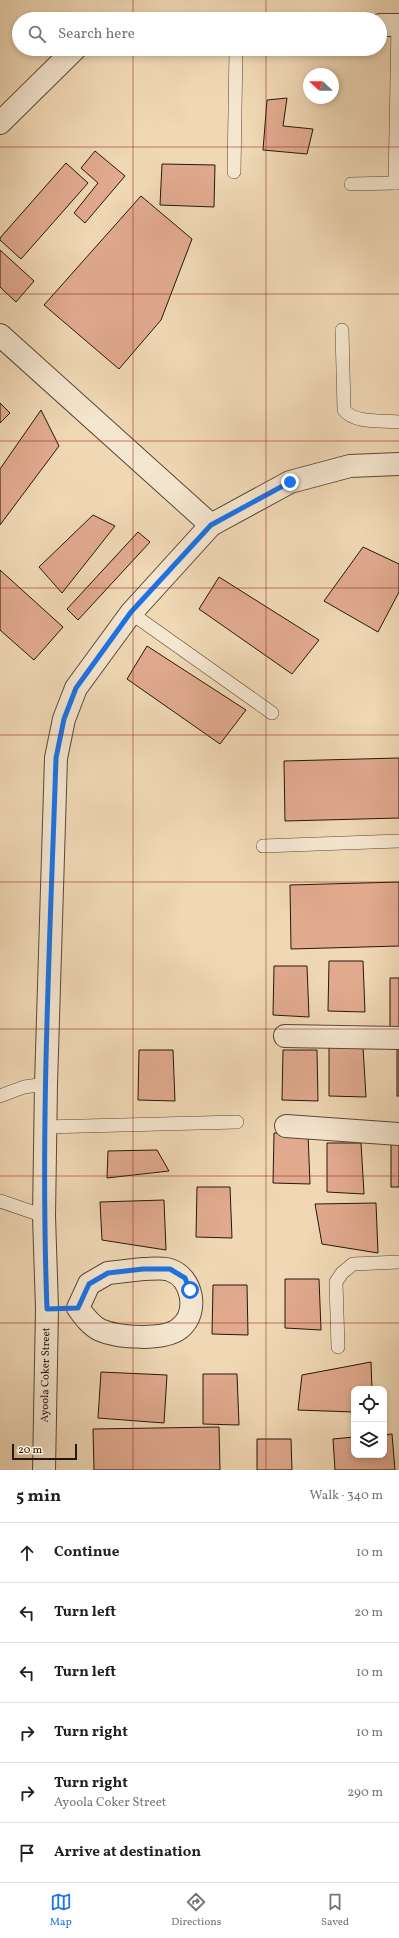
<!DOCTYPE html>
<html lang="en">
<head>
<meta charset="utf-8">
<style>
	body { margin:0; font-family:Vollkorn,serif; background:#f6f6f6; color:#202124 }
	.controls { position:absolute; right:12px; bottom:12px; display:grid; overflow:hidden; border-radius:8px; box-shadow:0 2px 6px #0003 }
	.controls button { width:36px; height:36px; display:grid; place-items:center; padding:0; border:0; border-bottom:1px solid #e0e0e0; background:#fff; color:#202124; font:20px sans-serif }
	.compass { position:absolute; left:303px; top:68px; width:36px; height:36px; border-radius:50%; background:#fff; box-shadow:0 2px 6px #0003; rotate:292deg }
	.scale { position:absolute; left:12px; bottom:10px; width:65px; box-sizing:border-box; padding-left:4px; border:2px solid #27170c; border-top:0; font-size:11px; line-height:14px; white-space:nowrap; color:#27170c; -webkit-text-stroke:3px #f5e6cf; paint-order:stroke }
	.stop { position:absolute; width:12px; height:12px; margin:-9px; border:3px solid #1a73e8; border-radius:50%; background:#fff }
	.stop.end { background:#1a73e8; border-color:#fff; box-shadow:0 1px 4px #0008 }
	.list { margin:0; padding:0; list-style:none }
	h2 { display:flex; justify-content:space-between; align-items:center; height:52px; margin:0; padding:0 16px; font-size:17px }
	h2 small { font-size:13px; font-weight:400; color:#757577 }
	.list li { display:grid; grid-template-columns:26px 1fr auto; gap:12px; align-items:center; box-sizing:border-box; height:60px; padding:0 16px; border-top:1px solid #e0e0e0 }
	.list b { display:block; font-size:15px; white-space:nowrap }
	.list p { margin:0; font-size:13px; white-space:nowrap; color:#757577 }
	.list em { font-size:13px; font-style:normal; color:#757577 }
	.icon { flex:none; width:22px; height:22px; fill:none; stroke:currentColor; stroke-width:2; stroke-linecap:round; stroke-linejoin:round }
	.map { position:relative; flex:none; width:399px; height:1470px; overflow:hidden }
	.search { position:absolute; background:#fff; box-shadow:0 2px 6px #0003; left:12px; right:12px; top:12px; height:44px; display:flex; align-items:center; gap:10px; box-sizing:border-box; padding:0 14px; border-radius:22px; color:#757577; font-size:15px }
	.sheet { height:412px; background:#fff }
	nav { display:flex; justify-content:space-around; align-items:center; box-sizing:border-box; height:56px; border-top:1px solid #e0e0e0; background:#fff; font-size:11px; color:#757577 }
	nav a { display:grid; justify-items:center; gap:2px }
	nav .on { color:#1a73e8 }
	.map>svg:first-child { display:block }
	.building { fill:#e1aa8f; stroke:#27170c }
	.lines { fill:none; stroke-linecap:round; stroke-linejoin:round }
	.lane-casing { stroke:#594736; stroke-width:14 }
	.street-casing { stroke:#594736; stroke-width:24 }
	.lane { stroke:#f5e6cf; stroke-width:13 }
	.street { stroke:#f5e6cf; stroke-width:22 }
	.route { stroke:#1a73e8; stroke-width:5 }
	.grid { fill:none; stroke:#8f2418; stroke-width:1; stroke-opacity:0.55 }
	.labels { text-anchor:middle; dominant-baseline:central; stroke-width:3; stroke-linejoin:round; paint-order:stroke }
	.street-label { font-size:11px; fill:#27170c; stroke:#f5e6cf }
</style>
</head>
<body>
<div class="map">
<svg width="399" height="1470" viewBox="0 0 399 1470">
	<rect width="100%" height="100%" fill="#f0d8b5"/>
	<filter id="stains"><feTurbulence type="fractalNoise" baseFrequency=".005" numOctaves="4"/><feColorMatrix values="0 0 0 0 .2 0 0 0 0 .09 0 0 0 0 .02 0 0 0 .5 -.17"/></filter>
	<radialGradient id="worn" r=".72"><stop offset=".6" stop-color="#630" stop-opacity="0"/><stop offset="1" stop-color="#630" stop-opacity=".3"/></radialGradient>
	<g class="building">
		<polygon points="287,98 283,126 313,129 307,154 263,150 267,100"/>
		<polygon points="95,151 125,176 85,223 74,213 98,183 81,168"/>
		<polygon points="66,163 88,183 21,259 0,240 0,238"/>
		<polygon points="162,164 215,165 214,207 160,205"/>
		<polygon points="141,196 192,239 161,320 119,369 44,305"/>
		<polygon points="0,250 34,281 16,302 0,287"/>
		<polygon points="0,403 10,413 0,423"/>
		<polygon points="41,410 59,446 0,525 0,469"/>
		<polygon points="93,515 115,526 62,593 39,567"/>
		<polygon points="138,532 150,542 78,620 67,609"/>
		<polygon points="363,547 399,564 399,592 378,632 324,601"/>
		<polygon points="0,570 63,627 34,660 0,630"/>
		<polygon points="219,577 319,640 292,674 199,609"/>
		<polygon points="147,646 246,710 220,744 127,679"/>
		<polygon points="399,758 399,818 285,821 284,761"/>
		<polygon points="399,882 399,946 291,949 290,885"/>
		<polygon points="329,961 363,961 365,1012 328,1011"/>
		<polygon points="274,966 307,966 309,1017 273,1015"/>
		<polygon points="390,978 399,978 399,1028 390,1027"/>
		<polygon points="329,1046 363,1047 366,1097 329,1096"/>
		<rect x="397" y="1047" width="2" height="49"/>
		<polygon points="139,1050 173,1050 175,1101 138,1100"/>
		<polygon points="283,1050 317,1050 318,1101 282,1100"/>
		<polygon points="274,1133 308,1134 310,1184 273,1183"/>
		<rect x="391" y="1138" width="8" height="49"/>
		<polygon points="327,1143 361,1143 364,1194 327,1192"/>
		<polygon points="157,1150 169,1171 107,1178 108,1151"/>
		<polygon points="197,1187 230,1187 232,1238 196,1237"/>
		<polygon points="164,1200 166,1250 102,1240 100,1202"/>
		<polygon points="376,1203 378,1253 322,1244 315,1204"/>
		<polygon points="285,1279 319,1279 321,1330 285,1328"/>
		<polygon points="213,1285 247,1285 248,1335 212,1334"/>
		<polygon points="371,1362 372,1389 354,1389 354,1412 298,1410 302,1375"/>
		<polygon points="101,1372 167,1375 164,1423 98,1418"/>
		<polygon points="203,1374 237,1374 239,1425 203,1424"/>
		<polygon points="219,1427 220,1470 94,1470 93,1429"/>
		<polygon points="392,1434 395,1470 335,1470 333,1439 354,1437 354,1455 384,1455 384,1435"/>
		<polygon points="257,1439 291,1439 292,1470 257,1470"/>
	</g>
	<g class="lines">
		<g class="lane-casing">
			<g id="lane">
				<polyline points="398,25 395,183 399,183"/>
				<polyline points="234,172 236,49"/>
				<polyline points="351,184 395,183"/>
				<path d="M342,330L344,410C355,424 382,420 399,422"/>
				<polyline points="131,613 272,713"/>
				<polyline points="263,846 399,841"/>
				<polyline points="0,1096 24,1087 46,1084"/>
				<polyline points="45,1127 237,1122"/>
				<polyline points="0,1201 44,1216"/>
				<polyline points="338,1347 336,1282 342,1273 353,1264 399,1262"/>
			</g>
		</g>
		<g class="street-casing">
			<g id="street">
				<polyline points="380,25 399,25"/>
				<polyline points="0,123 75,49"/>
				<polyline points="0,335 211,525"/>
				<polyline points="285,1036 399,1038"/>
				<polyline points="286,1126 399,1134"/>
				<path d="M143,1269C151,1269 163,1267 170,1270C193,1278 199,1313 180,1328C165,1341 118,1338 100,1330C90,1325 84,1316 78,1308L89,1284L108,1273Z"/>
				<polyline points="44,1470 47,1309 44,1216 46,1084 56,758 64,719 76,688 131,613 211,525 290,482 350,466 399,464"/>
			</g>
		</g>
		<use href="#lane" class="lane"/>
		<use href="#street" class="street"/>
	</g>
	<g class="lines">
		<path class="route" d="M190,1290L185,1278L170,1269H143L108,1273L89,1284L78,1308L47,1309C40,1125 50,942 56,758L64,719L76,688L131,612L211,525L290,482"/>
	</g>
	<path class="grid" d="M133,0V19M266,0V19M133,49V1470M266,49V1470M0,147H399M0,294H399M0,441H399M0,588H399M0,735H399M0,882H399M0,1029H399M0,1176H399M0,1323H399"/>
	<g class="labels">
		<g class="street-label">
			<text transform="translate(46 1375) rotate(-89)">Ayoola Coker Street</text>
		</g>
	</g>
	<rect width="100%" height="100%" filter="url(#stains)"/>
	<rect width="100%" height="100%" fill="url(#worn)"/>
</svg>
<div class="controls">
<button><svg class="icon" aria-label="locate" viewBox="0 0 24 24"><circle cx="12" cy="12" r="6"/><path d="M12 2v4M12 18v4M2 12h4M18 12h4"/></svg></button>
<button><svg class="icon" aria-label="layers" viewBox="0 0 24 24"><path d="M12 4l9 5-9 5-9-5zM3 14l9 5 9-5"/></svg></button>
</div>
<svg class="compass" viewBox="-18 -18 36 36"><path d="M0-13l5 13h-10z" fill="#e53935"/><path d="M0 13l5-13h-10z" fill="#757577"/></svg>
<div class="scale">20 m</div>
<div class="stop" style="left:190px;top:1290px"></div>
<div class="stop end" style="left:290px;top:482px"></div>
<div class="search"><svg class="icon" aria-label="search" viewBox="0 0 24 24"><circle cx="10" cy="10" r="6"/><path d="M15 15l6 6"/></svg>Search here</div>
</div>
<section class="sheet">
<h2>5 min<small>Walk · 340 m</small></h2>
<ul class="list">
<li><svg class="icon" aria-label="ahead" viewBox="0 0 24 24"><path d="M12 20V5M6 11l6-6 6 6"/></svg><div><b>Continue</b></div><em>10 m</em></li>
<li><svg class="icon" aria-label="left" viewBox="0 0 24 24"><path d="M17 20v-9H6M10 6l-5 5 5 5"/></svg><div><b>Turn left</b></div><em>20 m</em></li>
<li><svg class="icon" aria-label="left" viewBox="0 0 24 24"><path d="M17 20v-9H6M10 6l-5 5 5 5"/></svg><div><b>Turn left</b></div><em>10 m</em></li>
<li><svg class="icon" aria-label="right" viewBox="0 0 24 24"><path d="M7 20v-9h11M14 6l5 5-5 5"/></svg><div><b>Turn right</b></div><em>10 m</em></li>
<li><svg class="icon" aria-label="right" viewBox="0 0 24 24"><path d="M7 20v-9h11M14 6l5 5-5 5"/></svg><div><b>Turn right</b><p>Ayoola Coker Street</p></div><em>290 m</em></li>
<li><svg class="icon" aria-label="arrive" viewBox="0 0 24 24"><path d="M6 21V4h12l-3 4 3 4H6"/></svg><div><b>Arrive at destination</b></div></li>
</ul>
</section>
<nav>
<a class="on"><svg class="icon" aria-label="map" viewBox="0 0 24 24"><path d="M3 6l6-2 6 2 6-2v14l-6 2-6-2-6 2zM9 4v14M15 6v14"/></svg>Map</a>
<a><svg class="icon" aria-label="directions" viewBox="0 0 24 24"><path d="M12 3l9 9-9 9-9-9zM9 14v-3h6M13 9l2 2-2 2"/></svg>Directions</a>
<a><svg class="icon" aria-label="saved" viewBox="0 0 24 24"><path d="M7 4h10v16l-5-4-5 4z"/></svg>Saved</a>
</nav>
</body>
</html>
